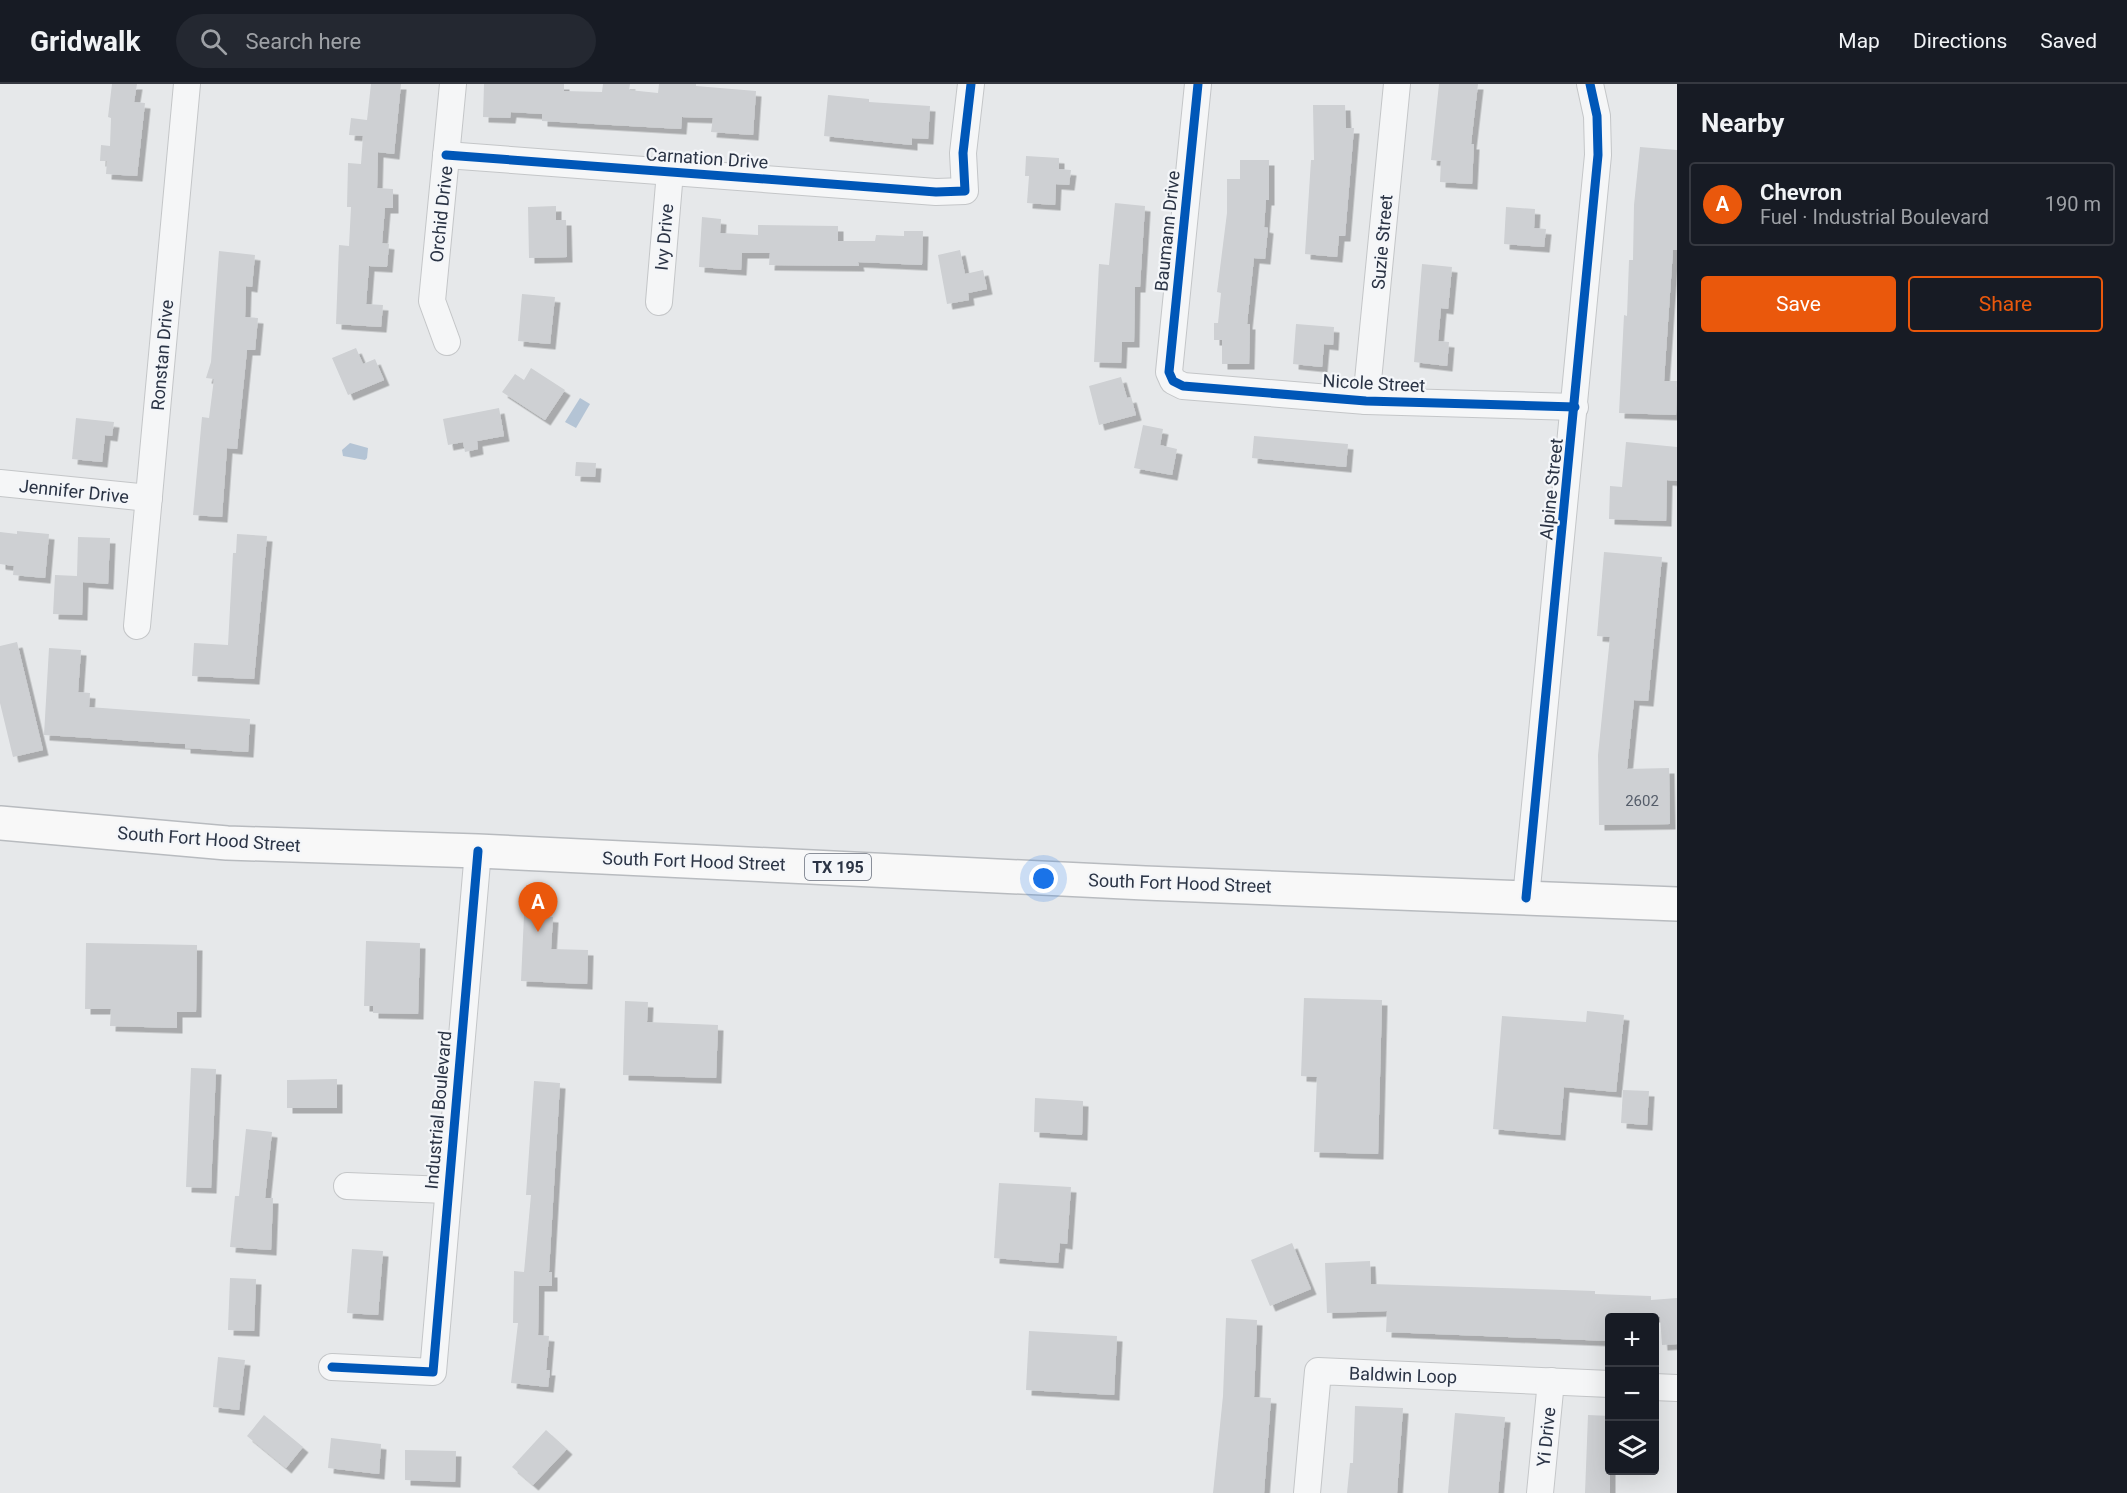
<!DOCTYPE html>
<html lang="en">
<head>
<meta charset="utf-8">
<style>
	body { margin:0; font-family:Roboto,sans-serif; background:#242831; color:#f1f3f6 }
	.controls { position:absolute; right:18px; bottom:18px; display:grid; overflow:hidden; border-radius:6px; box-shadow:0 6px 24px #0002 }
	.controls button { width:54px; height:54px; display:grid; place-items:center; padding:0; border:0; border-bottom:2px solid #363941; background:#171b24; color:#f1f3f6; font:30px sans-serif }
	.you { position:absolute; left:1044px; top:795px; width:21px; height:21px; margin:-15px; border:4px solid #fff; border-radius:50%; background:#1a73e8; box-shadow:0 0 0 9px #1a73e833 }
	.badge { display:grid; place-items:center; width:39px; height:39px; border-radius:50%; background:#ea580c; color:#fff; font-size:20px; font-weight:700 }
	.pin { position:absolute; translate:-50% -50px; filter:drop-shadow(0 2px 3px #0008) }
	.pin::after { content:''; position:absolute; top:32px; width:21px; height:18px; background:inherit; clip-path:polygon(0 0,100% 0,50% 100%) }
	.list { margin:0; padding:0; list-style:none }
	h2 { display:flex; justify-content:space-between; align-items:center; height:78px; margin:0; padding:0 24px; font-size:26px }
	h2 small { font-size:20px; font-weight:400; color:#9ea1a6 }
	.list li { display:grid; grid-template-columns:39px 1fr auto; gap:18px; align-items:center; box-sizing:border-box; height:84px; margin:0 12px 12px; padding:0 12px; border:2px solid #363941; border-radius:6px }
	.list b { display:block; font-size:22px; white-space:nowrap }
	.list p { margin:0; font-size:20px; white-space:nowrap; color:#9ea1a6 }
	.list em { font-size:20px; font-style:normal; color:#9ea1a6 }
	.actions { display:flex; gap:12px; padding:18px 24px }
	.actions a { flex:1; padding:14px 0; border:2px solid #ea580c; border-radius:6px; text-align:center; font-size:21px; color:#ea580c }
	.actions .main { background:#ea580c; color:#fff }
	.icon { flex:none; width:33px; height:33px; fill:none; stroke:currentColor; stroke-width:2; stroke-linecap:round; stroke-linejoin:round }
	.map { position:relative; flex:none; width:1677px; height:1409px; overflow:hidden }
	header { display:flex; align-items:center; gap:36px; box-sizing:border-box; height:84px; padding:0 30px; background:#171b24; border-bottom:2px solid #363941 }
	header strong { font-size:28px }
	nav { display:flex; gap:33px; margin-inline-start:auto; font-size:21px }
	.search { width:420px; height:54px; background:#242831; display:flex; align-items:center; gap:15px; box-sizing:border-box; padding:0 21px; border-radius:33px; color:#9ea1a6; font-size:22px }
	main { display:flex }
	aside { flex:1; background:#171b24 }
	.map>svg:first-child { display:block }
	.water { fill:#b4c4d5 }
	.building { fill:#ced0d3; filter:url(#shadow) }
	.lines { fill:none; stroke-linecap:round; stroke-linejoin:round }
	.minor-casing { stroke:#c4c6c8; stroke-width:28 }
	.highway-casing { stroke:#b8bbbf; stroke-width:36 }
	.minor { stroke:#f5f6f7; stroke-width:26 }
	.highway { stroke:#f8f8f8; stroke-width:33 }
	.cycleway-casing { stroke:#f4f6f9; stroke-width:13 }
	.cycleway { stroke:#0057b8; stroke-width:9 }
	.labels { text-anchor:middle; dominant-baseline:central; stroke-width:4.5; stroke-linejoin:round; paint-order:stroke }
	.number-label { font-size:15px; fill:#545c69 }
	.shield { fill:#f4f6f9; stroke:#676e7b; stroke-width:1.5 }
	.shield-label { font-size:16px; font-weight:bold; fill:#2b3445 }
	.street-label { font-size:18px; fill:#2b3445; stroke:#f4f6f9 }
</style>
</head>
<body>
<header>
<strong>Gridwalk</strong>
<div class="search"><svg class="icon" aria-label="search" viewBox="0 0 24 24"><circle cx="10" cy="10" r="6"/><path d="M15 15l6 6"/></svg>Search here</div>
<nav><a>Map</a><a>Directions</a><a>Saved</a></nav>
</header>
<main>
<div class="map">
<svg width="1677" height="1409" viewBox="0 0 1677 1409">
	<defs>
		<filter id="shadow"><feDropShadow dx="5.5" dy="5.5" stdDeviation="0" flood-color="#0004"/></filter>
	</defs>
	<rect width="100%" height="100%" fill="#e6e8ea"/>
	<g class="water">
		<polygon points="580,314 590,320 576,344 565,338"/>
		<polygon points="350,359 368,364 367,374 365,376 343,372 342,366"/>
	</g>
	<g class="building">
		<polygon points="112,0 137,0 134,18 145,19 137,92 106,90 107,77 100,77 101,61 110,62 111,34 108,33"/>
		<polygon points="371,0 401,0 394,70 378,68 377,104 393,105 393,124 385,124 382,159 389,160 387,183 369,182 366,220 383,221 381,243 336,240 339,161 349,162 351,123 347,123 348,79 361,80 363,52 349,51 351,34 367,36"/>
		<polygon points="484,0 564,0 564,7 602,8 603,0 630,0 629,6 658,9 659,0 696,0 696,2 756,7 753,51 711,48 713,34 682,33 681,45 542,37 542,30 511,28 510,34 483,33"/>
		<polygon points="1439,0 1478,0 1471,60 1474,60 1472,100 1440,98 1441,77 1431,76"/>
		<polygon points="828,11 869,15 869,18 930,22 928,55 912,54 912,61 824,52"/>
		<polygon points="1313,21 1345,21 1346,44 1354,44 1345,152 1339,152 1337,173 1305,170 1311,76 1314,76"/>
		<polygon points="1640,63 1677,66 1677,166 1673,166 1664,297 1677,297 1676,331 1619,329 1624,231 1627,232 1629,176 1633,176 1634,121"/>
		<polygon points="1026,72 1059,74 1059,85 1071,86 1069,101 1056,100 1055,121 1027,119 1029,92 1025,92"/>
		<polygon points="1240,76 1269,76 1269,116 1266,116 1264,143 1268,144 1265,175 1254,174 1247,240 1250,240 1249,280 1222,280 1222,256 1214,256 1214,239 1218,239 1221,209 1217,208 1227,129 1227,95 1240,95"/>
		<polygon points="1115,119 1145,122 1140,203 1135,203 1134,258 1122,258 1121,279 1094,278 1099,180 1109,181"/>
		<polygon points="556,122 556,136 566,136 567,173 529,174 528,123"/>
		<polygon points="1506,123 1535,125 1534,144 1546,145 1544,163 1504,160"/>
		<polygon points="702,133 721,135 720,149 758,151 758,141 838,142 838,157 875,157 876,151 904,152 904,147 923,147 922,181 858,178 859,182 769,181 770,169 742,169 741,186 699,183"/>
		<polygon points="960,166 965,190 983,186 987,205 968,209 969,216 947,220 938,171"/>
		<polygon points="219,167 255,171 252,203 246,202 245,233 258,234 255,266 247,266 237,365 227,364 222,433 193,431 202,333 209,334 214,295 206,294 211,278"/>
		<polygon points="1422,180 1452,183 1448,225 1441,224 1438,257 1449,258 1447,282 1414,278"/>
		<polygon points="522,210 555,213 550,260 518,257"/>
		<polygon points="1296,240 1334,243 1333,261 1324,260 1322,283 1293,280"/>
		<polygon points="356,264 363,280 375,275 384,296 348,311 332,274"/>
		<polygon points="531,284 565,306 545,336 502,308 515,290 524,296"/>
		<polygon points="1121,293 1127,314 1131,313 1136,331 1099,341 1089,302"/>
		<polygon points="499,324 504,352 477,357 478,365 465,368 463,358 448,361 443,335"/>
		<polygon points="76,334 114,338 112,352 105,351 102,378 72,375"/>
		<polygon points="1143,341 1163,345 1160,361 1177,365 1172,391 1134,384"/>
		<polygon points="1254,352 1348,360 1346,383 1252,374"/>
		<polygon points="1626,358 1677,363 1677,397 1667,396 1666,437 1609,435 1610,402 1622,403"/>
		<polygon points="576,378 596,379 595,393 575,392"/>
		<polygon points="17,447 49,450 45,494 13,491 14,482 0,480 0,448 17,450"/>
		<polygon points="237,450 267,452 254,595 192,592 194,559 228,561 233,469 236,469"/>
		<polygon points="78,453 110,454 108,500 83,498 82,531 53,530 55,491 77,492"/>
		<polygon points="1604,468 1662,473 1648,617 1634,616 1627,685 1669,684 1670,740 1599,741 1598,671 1610,553 1597,552"/>
		<polygon points="17,558 43,666 13,673 0,619 0,562"/>
		<polygon points="49,564 81,566 78,608 90,609 89,623 250,635 248,668 185,664 185,660 44,651"/>
		<polygon points="524,831 553,833 551,865 588,866 587,900 521,897"/>
		<polygon points="366,857 420,859 418,930 373,929 373,922 364,922"/>
		<polygon points="86,859 197,861 196,928 177,928 177,944 110,942 111,925 85,925"/>
		<polygon points="1304,914 1382,916 1378,1070 1314,1068 1317,993 1301,992"/>
		<polygon points="625,917 648,918 647,938 718,941 716,994 623,991"/>
		<polygon points="1587,927 1624,931 1616,1008 1564,1003 1560,1051 1493,1045 1502,932 1586,938"/>
		<polygon points="191,984 216,985 211,1104 186,1103"/>
		<polygon points="337,995 337,1024 287,1024 287,996"/>
		<polygon points="534,997 560,999 549,1188 552,1188 552,1202 539,1202 538,1251 549,1252 546,1286 550,1286 548,1303 511,1299 518,1239 513,1239 514,1187 524,1188 531,1111 526,1111"/>
		<polygon points="1623,1006 1649,1007 1647,1041 1621,1039"/>
		<polygon points="1035,1014 1083,1017 1082,1051 1034,1048"/>
		<polygon points="246,1045 272,1048 265,1114 273,1114 271,1166 230,1163 235,1112 239,1112"/>
		<polygon points="999,1099 1071,1103 1067,1160 1060,1159 1058,1179 994,1174"/>
		<polygon points="1292,1159 1311,1205 1270,1222 1251,1176"/>
		<polygon points="352,1165 383,1167 378,1231 347,1229"/>
		<polygon points="1370,1177 1371,1200 1595,1207 1595,1210 1651,1212 1651,1216 1677,1214 1677,1260 1662,1261 1660,1233 1610,1233 1610,1257 1386,1248 1387,1227 1327,1229 1325,1179"/>
		<polygon points="230,1194 256,1195 254,1247 228,1246"/>
		<polygon points="1226,1234 1257,1236 1254,1313 1271,1314 1264,1409 1213,1409 1223,1312"/>
		<polygon points="1029,1247 1117,1252 1114,1311 1026,1306"/>
		<polygon points="218,1273 245,1276 239,1326 213,1323"/>
		<polygon points="1355,1322 1403,1324 1397,1409 1347,1409 1350,1379 1353,1379"/>
		<polygon points="1455,1329 1505,1333 1498,1409 1448,1409"/>
		<polygon points="264,1331 303,1363 286,1384 247,1352"/>
		<polygon points="1588,1331 1610,1332 1610,1409 1585,1409"/>
		<polygon points="546,1346 567,1365 533,1401 512,1383"/>
		<polygon points="331,1354 381,1360 379,1390 328,1384"/>
		<polygon points="405,1366 456,1367 455,1398 405,1396"/>
	</g>
	<g class="lines">
		<g class="minor-casing">
			<g id="minor">
				<polyline points="1198,0 1169,288 1173,297 1183,302 1366,317 1575,323"/>
				<polyline points="446,71 936,108 965,107 963,69 971,0"/>
				<polyline points="659,218 670,88"/>
				<polyline points="447,258 432,217 453,0"/>
				<polyline points="1366,317 1397,0"/>
				<polyline points="0,399 149,414"/>
				<polyline points="137,542 187,0"/>
				<polyline points="1526,814 1598,71 1597,32 1590,0"/>
				<polyline points="347,1102 447,1106"/>
				<polyline points="332,1283 433,1288 478,767"/>
				<polyline points="1654,1303 1677,1304"/>
				<polyline points="1307,1409 1318,1287 1610,1300"/>
				<polyline points="1540,1409 1551,1297"/>
			</g>
		</g>
		<g class="highway-casing">
			<polyline id="highway" points="0,739 227,759 478,767 1145,799 1677,820"/>
		</g>
		<use href="#minor" class="minor"/>
		<use href="#highway" class="highway"/>
		<g class="cycleway-casing">
			<g id="cycleway">
				<polyline points="1198,0 1169,288 1173,297 1183,302 1366,317 1575,323"/>
				<polyline points="446,71 936,108 965,107 963,69 971,0"/>
				<polyline points="1526,814 1598,71 1597,32 1590,0"/>
				<polyline points="332,1283 433,1288 478,767"/>
			</g>
		</g>
		<use href="#cycleway" class="cycleway"/>
	</g>
	<g class="labels">
		<g class="number-label">
			<text x="1642" y="717">2602</text>
		</g>
		<rect class="shield" x="805" y="770" width="66" height="26" rx="4.5"/>
		<g class="shield-label">
			<text x="838" y="783">TX 195</text>
		</g>
		<g class="street-label">
			<text transform="translate(707 74) rotate(4)">Carnation Drive</text>
			<text transform="translate(441 130) rotate(-84)">Orchid Drive</text>
			<text transform="translate(1167 147) rotate(-84)">Baumann Drive</text>
			<text transform="translate(664 153) rotate(-85)">Ivy Drive</text>
			<text transform="translate(1382 158) rotate(-85)">Suzie Street</text>
			<text transform="translate(162 271) rotate(-85)">Ronstan Drive</text>
			<text transform="translate(1374 299) rotate(3)">Nicole Street</text>
			<text transform="translate(1551 405) rotate(-84)">Alpine Street</text>
			<text transform="translate(74 407) rotate(6)">Jennifer Drive</text>
			<text transform="translate(209 755) rotate(4)">South Fort Hood Street</text>
			<text transform="translate(694 777) rotate(2)">South Fort Hood Street</text>
			<text transform="translate(1180 799) rotate(2)">South Fort Hood Street</text>
			<text transform="translate(438 1026) rotate(-85)">Industrial Boulevard</text>
			<text transform="translate(1403 1291) rotate(2)">Baldwin Loop</text>
			<text transform="translate(1546 1353) rotate(-84)">Yi Drive</text>
		</g>
	</g>
</svg>
<div class="controls">
<button>+</button>
<button>−</button>
<button><svg class="icon" aria-label="layers" viewBox="0 0 24 24"><path d="M12 4l9 5-9 5-9-5zM3 14l9 5 9-5"/></svg></button>
</div>
<div class="you"></div>
<div class="pin badge" style="left:538px;top:848px">A</div>
</div>
<aside>
<h2>Nearby<small></small></h2>
<ul class="list">
<li><span class="badge">A</span><div><b>Chevron</b><p>Fuel · Industrial Boulevard</p></div><em>190 m</em></li>
</ul>
<div class="actions"><a class="main">Save</a><a>Share</a></div>
</aside>
</main>
</body>
</html>
